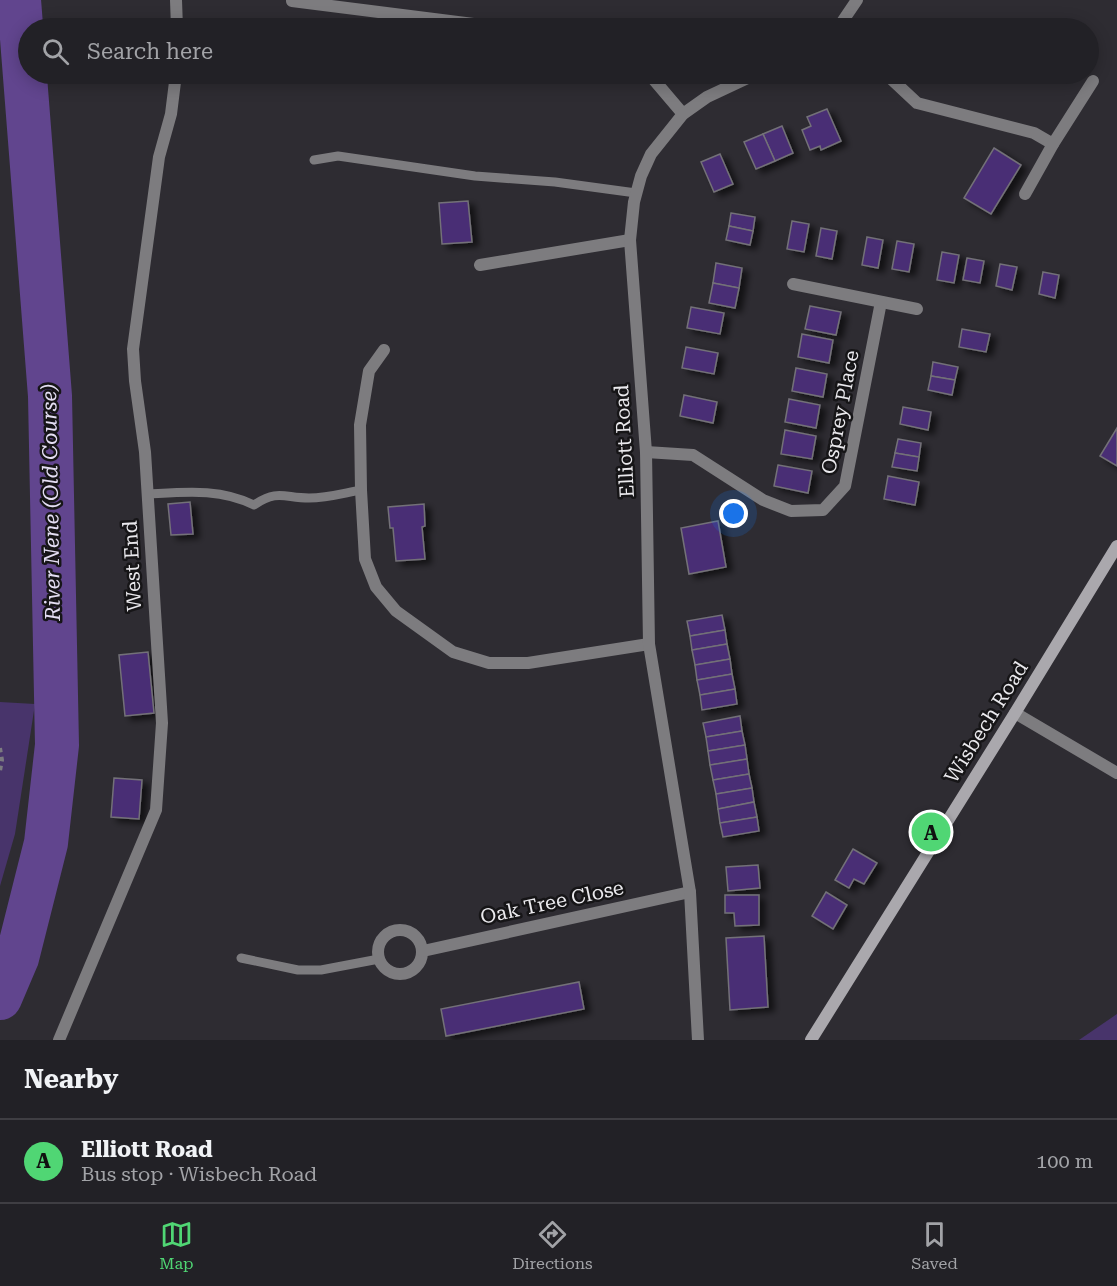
<!DOCTYPE html>
<html lang="en">
<head>
<meta charset="utf-8">
<style>
	body { margin:0; font-family:"Roboto Serif",serif; background:#2a292e; color:#f1f3f6 }
	.you { position:absolute; left:734px; top:514px; width:21px; height:21px; margin:-15px; border:4px solid #fff; border-radius:50%; background:#1a73e8; box-shadow:0 0 0 9px #1a73e833 }
	.badge { display:grid; place-items:center; width:39px; height:39px; border-radius:50%; background:#50d674; color:#111; font-size:20px; font-weight:700 }
	.pin { position:absolute; translate:-50% -50%; border:3px solid #fff; box-shadow:0 2px 6px #0006 }
	.list { margin:0; padding:0; list-style:none }
	h2 { display:flex; justify-content:space-between; align-items:center; height:78px; margin:0; padding:0 24px; font-size:26px }
	h2 small { font-size:20px; font-weight:400; color:#a2a3a7 }
	.list li { display:grid; grid-template-columns:39px 1fr auto; gap:18px; align-items:center; box-sizing:border-box; height:84px; padding:0 24px; border-top:2px solid #3f3e43 }
	.list b { display:block; font-size:22px; white-space:nowrap }
	.list p { margin:0; font-size:20px; white-space:nowrap; color:#a2a3a7 }
	.list em { font-size:20px; font-style:normal; color:#a2a3a7 }
	.icon { flex:none; width:33px; height:33px; fill:none; stroke:currentColor; stroke-width:2; stroke-linecap:round; stroke-linejoin:round }
	.map { position:relative; flex:none; width:1117px; height:1040px; overflow:hidden }
	.search { position:absolute; background:#222126; box-shadow:0 3px 15px #0003; left:18px; right:18px; top:18px; height:66px; display:flex; align-items:center; gap:15px; box-sizing:border-box; padding:0 21px; border-radius:33px; color:#a2a3a7; font-size:22px }
	.sheet { height:162px; background:#222126 }
	nav { display:flex; justify-content:space-around; align-items:center; box-sizing:border-box; height:84px; border-top:2px solid #3f3e43; background:#222126; font-size:16px; color:#a2a3a7 }
	nav a { display:grid; justify-items:center; gap:3px }
	nav .on { color:#50d674 }
	.map>svg:first-child { display:block }
	.green { fill:#48346b }
	.lines { fill:none; stroke-linecap:round; stroke-linejoin:round }
	.river { stroke:#61458e; stroke-width:44 }
	.building { fill:#4a2d74; stroke:#737178; stroke-width:1.5; filter:url(#shadow) }
	.path { stroke:#7c7b80; stroke-width:4; stroke-dasharray:4.5 4.5; stroke-linecap:butt }
	.service { stroke:#7d7c7f; stroke-width:9 }
	.minor { stroke:#7d7c7f; stroke-width:12 }
	.secondary { stroke:#aaa8ad; stroke-width:12 }
	.labels { text-anchor:middle; dominant-baseline:central; stroke-width:5; stroke-linejoin:round; paint-order:stroke }
	.street-label { font-size:20px; fill:#eae9ed; stroke:#161517 }
	.water-label { font-size:21px; font-style:italic; fill:#e5dff4; stroke:#161517 }
</style>
</head>
<body>
<div class="map">
<svg width="1117" height="1040" viewBox="0 0 1117 1040">
	<defs>
		<filter id="shadow"><feDropShadow dx="6" dy="4" stdDeviation="3" flood-color="#0009"/></filter>
	</defs>
	<rect width="100%" height="100%" fill="#2e2c32"/>
	<g class="green">
		<polygon points="0,702 35,704 15,834 0,886"/>
		<polygon points="1117,1014 1117,1040 1079,1040"/>
	</g>
	<g class="lines">
		<polyline class="river" points="0,998 17,958 46,843 57,745 50,396 19,0"/>
	</g>
	<g class="building">
		<polygon points="827,109 841,141 821,150 820,146 810,150 802,130 811,126 807,117"/>
		<polygon points="782,126 793,153 775,161 763,134"/>
		<polygon points="763,134 775,161 756,169 744,142"/>
		<polygon points="994,148 1021,165 991,214 964,198"/>
		<polygon points="720,154 733,184 714,192 701,162"/>
		<polygon points="468,201 472,242 442,244 439,203"/>
		<polygon points="731,213 755,217 753,231 729,226"/>
		<polygon points="792,221 809,224 804,252 787,249"/>
		<polygon points="729,226 753,231 750,245 726,240"/>
		<polygon points="821,228 837,231 832,259 816,256"/>
		<polygon points="867,237 883,240 878,268 862,265"/>
		<polygon points="897,241 914,244 909,272 892,269"/>
		<polygon points="942,252 959,255 954,283 937,280"/>
		<polygon points="967,258 984,261 980,283 963,280"/>
		<polygon points="716,263 742,268 739,288 713,283"/>
		<polygon points="1000,264 1017,267 1012,290 996,286"/>
		<polygon points="1043,272 1059,275 1055,298 1039,294"/>
		<polygon points="713,283 739,288 735,308 709,303"/>
		<polygon points="810,306 841,312 836,335 805,329"/>
		<polygon points="691,307 724,313 720,334 687,328"/>
		<polygon points="962,329 990,334 986,352 959,347"/>
		<polygon points="802,334 833,340 829,363 798,357"/>
		<polygon points="686,347 718,353 714,374 682,368"/>
		<polygon points="933,362 958,367 955,380 931,376"/>
		<polygon points="796,368 827,374 823,397 792,391"/>
		<polygon points="931,376 955,380 952,395 928,390"/>
		<polygon points="684,395 717,402 713,423 680,416"/>
		<polygon points="789,399 820,405 816,428 785,422"/>
		<polygon points="903,407 931,412 928,430 900,424"/>
		<polygon points="1117,428 1117,466 1100,456"/>
		<polygon points="785,430 816,436 812,459 781,454"/>
		<polygon points="898,439 921,443 919,457 895,453"/>
		<polygon points="895,453 919,457 917,471 892,467"/>
		<polygon points="778,465 812,471 808,493 774,486"/>
		<polygon points="888,476 919,482 915,505 884,499"/>
		<polygon points="190,502 193,534 171,535 168,504"/>
		<polygon points="424,504 425,526 422,527 425,559 396,561 393,528 390,528 388,507"/>
		<polygon points="718,521 726,567 689,574 681,528"/>
		<polygon points="722,615 725,630 690,636 687,621"/>
		<polygon points="725,630 727,644 692,650 690,636"/>
		<polygon points="727,644 730,659 695,665 692,650"/>
		<polygon points="148,652 154,713 125,716 119,655"/>
		<polygon points="730,659 732,674 697,680 695,665"/>
		<polygon points="732,674 735,689 700,695 697,680"/>
		<polygon points="735,689 737,704 702,710 700,695"/>
		<polygon points="740,716 742,731 706,737 703,723"/>
		<polygon points="742,731 745,745 708,751 706,737"/>
		<polygon points="745,745 747,759 710,765 708,751"/>
		<polygon points="747,759 749,774 713,780 710,765"/>
		<polygon points="749,774 752,788 716,794 713,780"/>
		<polygon points="114,778 142,780 139,819 111,817"/>
		<polygon points="752,788 754,802 718,809 716,794"/>
		<polygon points="754,802 757,817 720,823 718,809"/>
		<polygon points="757,817 759,831 723,837 720,823"/>
		<polygon points="853,849 877,863 864,884 854,879 849,888 835,880"/>
		<polygon points="758,865 760,888 728,891 726,867"/>
		<polygon points="826,892 847,905 833,929 812,916"/>
		<polygon points="725,895 759,895 759,925 735,926 734,913 725,913"/>
		<polygon points="764,936 768,1007 730,1010 726,938"/>
		<polygon points="579,982 584,1009 446,1036 441,1009"/>
	</g>
	<g class="lines">
		<polyline class="path" points="0,748 2,760 0,771"/>
		<g class="service">
			<polyline points="314,160 338,156 475,176 555,182 636,193"/>
			<path d="M148,494C185,492 220,488 254,505C278,489 284,498 309,498C327,498 344,493 361,490"/>
			<polyline points="241,958 298,970 321,970 379,959"/>
		</g>
		<g class="minor">
			<polyline points="176,0 177,28"/>
			<polyline points="292,1 505,28"/>
			<polyline points="838,28 857,0"/>
			<polyline points="649,74 683,114"/>
			<polyline points="886,74 917,103 1034,133 1053,144"/>
			<polyline points="1025,194 1053,144 1093,81"/>
			<polyline points="480,265 630,240"/>
			<polyline points="793,284 917,309"/>
			<polyline points="384,350 369,371 360,425 361,490 365,559 376,587 396,611 453,652 489,663 528,663 649,644"/>
			<polyline points="646,452 693,455 763,500 791,511 823,510 845,486 881,302"/>
			<polyline points="1015,713 1117,773"/>
			<circle cx="400" cy="952" r="22"/>
			<polyline points="423,951 690,892"/>
			<polyline points="59,1040 156,810 162,723 145,452 135,381 133,349 159,157 171,114 176,74"/>
			<polyline points="698,1040 690,892 649,644 646,452 630,240 634,202 641,176 651,154 683,114 707,97 756,74"/>
		</g>
		<polyline class="secondary" points="811,1040 1015,713 1117,546"/>
	</g>
	<g class="labels">
		<g class="street-label">
			<text transform="translate(840 412) rotate(-79)">Osprey Place</text>
			<text transform="translate(624 441) rotate(-93)">Elliott Road</text>
			<text transform="translate(132 566) rotate(-93)">West End</text>
			<text transform="translate(986 722) rotate(-58)">Wisbech Road</text>
			<text transform="translate(552 902) rotate(-12)">Oak Tree Close</text>
		</g>
		<g class="water-label">
			<text transform="translate(51 502) rotate(-91)">River Nene (Old Course)</text>
		</g>
	</g>
</svg>
<div class="you"></div>
<div class="pin badge" style="left:931px;top:832px">A</div>
<div class="search"><svg class="icon" aria-label="search" viewBox="0 0 24 24"><circle cx="10" cy="10" r="6"/><path d="M15 15l6 6"/></svg>Search here</div>
</div>
<section class="sheet">
<h2>Nearby<small></small></h2>
<ul class="list">
<li><span class="badge">A</span><div><b>Elliott Road</b><p>Bus stop · Wisbech Road</p></div><em>100 m</em></li>
</ul>
</section>
<nav>
<a class="on"><svg class="icon" aria-label="map" viewBox="0 0 24 24"><path d="M3 6l6-2 6 2 6-2v14l-6 2-6-2-6 2zM9 4v14M15 6v14"/></svg>Map</a>
<a><svg class="icon" aria-label="directions" viewBox="0 0 24 24"><path d="M12 3l9 9-9 9-9-9zM9 14v-3h6M13 9l2 2-2 2"/></svg>Directions</a>
<a><svg class="icon" aria-label="saved" viewBox="0 0 24 24"><path d="M7 4h10v16l-5-4-5 4z"/></svg>Saved</a>
</nav>
</body>
</html>
